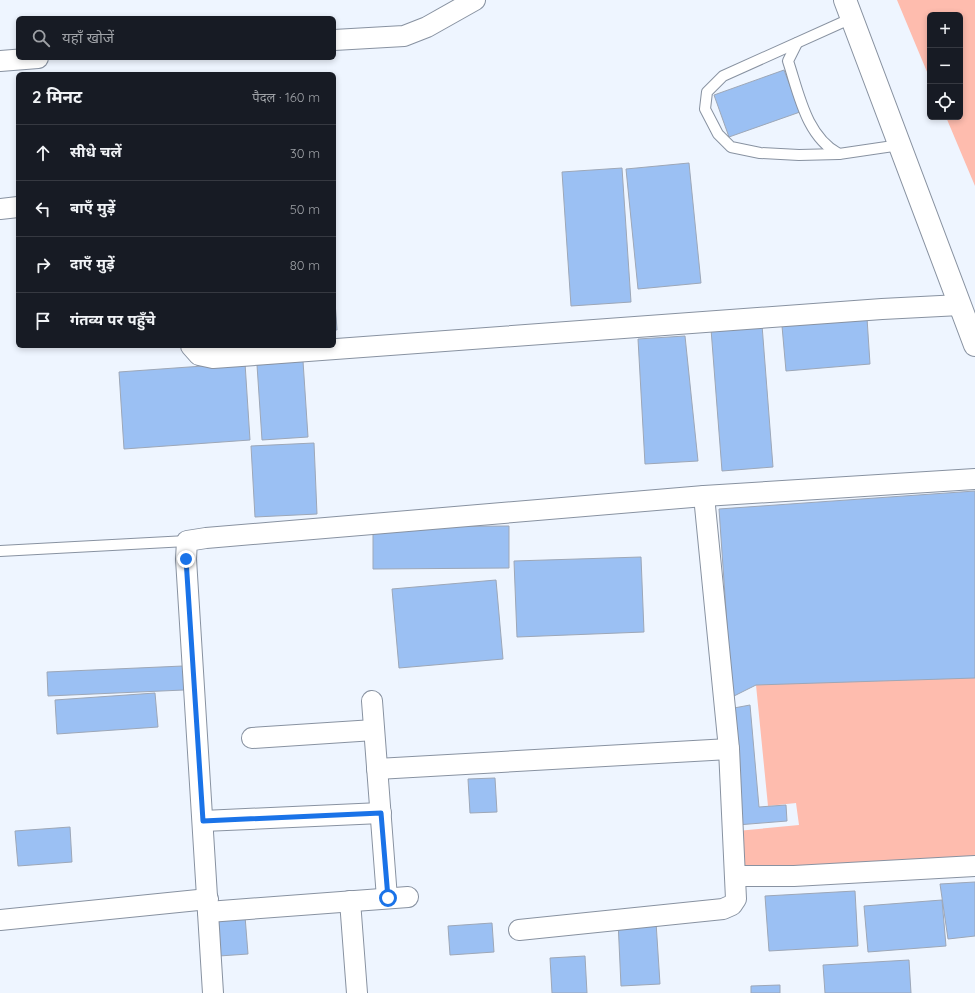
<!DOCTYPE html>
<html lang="hi">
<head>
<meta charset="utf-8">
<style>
	body { margin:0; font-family:Quicksand,"Noto Sans Devanagari",sans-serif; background:#242831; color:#f1f3f6 }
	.controls { position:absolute; right:12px; top:12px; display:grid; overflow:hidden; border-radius:6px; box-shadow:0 2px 6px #0003 }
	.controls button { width:36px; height:36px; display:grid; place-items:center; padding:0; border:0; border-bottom:1px solid #363941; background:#171b24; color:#f1f3f6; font:20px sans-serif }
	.stop { position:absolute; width:12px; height:12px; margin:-9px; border:3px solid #1a73e8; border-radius:50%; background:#fff }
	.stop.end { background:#1a73e8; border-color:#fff; box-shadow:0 1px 4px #0008 }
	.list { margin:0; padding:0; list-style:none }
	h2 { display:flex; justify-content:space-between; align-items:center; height:52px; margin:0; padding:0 16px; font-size:17px }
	h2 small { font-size:13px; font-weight:400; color:#9ea1a6 }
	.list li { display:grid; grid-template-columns:26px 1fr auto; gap:12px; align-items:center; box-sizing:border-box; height:56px; padding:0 16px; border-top:1px solid #363941 }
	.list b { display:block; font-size:15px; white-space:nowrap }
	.list em { font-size:13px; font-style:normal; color:#9ea1a6 }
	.icon { flex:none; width:22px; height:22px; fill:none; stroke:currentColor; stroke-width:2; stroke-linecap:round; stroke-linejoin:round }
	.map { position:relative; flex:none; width:975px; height:993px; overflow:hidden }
	.search { position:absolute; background:#171b24; box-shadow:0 2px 6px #0003; left:16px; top:16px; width:320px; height:44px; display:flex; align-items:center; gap:10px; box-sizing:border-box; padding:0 14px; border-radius:6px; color:#9ea1a6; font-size:15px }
	.panel { position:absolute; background:#171b24; box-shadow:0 2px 6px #0003; left:16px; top:72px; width:320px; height:276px; border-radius:6px }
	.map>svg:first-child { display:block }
	.green { fill:#febcae }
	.building { fill:#9bc0f3; stroke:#9da7b7 }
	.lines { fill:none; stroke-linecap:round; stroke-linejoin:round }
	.lane-casing { stroke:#8892a1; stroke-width:12 }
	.street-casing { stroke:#8892a1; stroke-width:22 }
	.secondary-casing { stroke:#8892a1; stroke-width:24 }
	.lane { stroke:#fff; stroke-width:10 }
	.street { stroke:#fff; stroke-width:20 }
	.secondary { stroke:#fff; stroke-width:22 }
	.route { stroke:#1a73e8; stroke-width:5 }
</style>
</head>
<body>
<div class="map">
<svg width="975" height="993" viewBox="0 0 975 993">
	<rect width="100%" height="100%" fill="#eef5ff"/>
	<g class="green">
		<polygon points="897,0 975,0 975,186 946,117 960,117 960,15 930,15 930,79"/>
		<polygon points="975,662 975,862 743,886 737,831 799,825 796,803 768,806 756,685"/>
	</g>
	<g class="building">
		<polygon points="784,70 800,112 729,137 714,95"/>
		<polygon points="689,163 701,283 638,289 626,169"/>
		<polygon points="622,168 631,302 571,306 562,172"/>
		<polygon points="334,287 337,330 334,330"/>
		<polygon points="867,318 870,364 786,371 782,326"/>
		<polygon points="762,325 773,467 722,471 711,329"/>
		<polygon points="685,336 698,461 645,464 638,339"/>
		<polygon points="303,361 308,437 262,440 257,365"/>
		<polygon points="245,363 250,440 124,449 119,372"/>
		<polygon points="314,443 317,514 255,517 251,446"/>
		<polygon points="975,491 975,678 756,685 732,697 719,509"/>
		<polygon points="509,526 509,568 373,569 373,527"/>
		<polygon points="641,557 644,632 517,637 514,561"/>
		<polygon points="496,580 503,659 399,668 392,589"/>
		<polygon points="183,666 184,690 48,696 47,672"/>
		<polygon points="155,693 158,727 57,734 55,700"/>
		<polygon points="750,705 759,807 786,805 787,821 737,825 734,708"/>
		<polygon points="495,778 497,812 470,813 468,779"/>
		<polygon points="70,827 72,862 18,866 15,831"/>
		<polygon points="975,882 975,936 948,939 940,884"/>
		<polygon points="855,891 858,946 769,951 765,896"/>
		<polygon points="942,900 946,946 868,952 864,906"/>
		<polygon points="245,916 248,954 219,956 216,918"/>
		<polygon points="618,921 656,922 660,984 621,986"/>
		<polygon points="492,923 494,952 450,955 448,926"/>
		<polygon points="585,956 587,993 552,993 550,958"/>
		<polygon points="909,960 911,993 825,993 823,965"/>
		<polygon points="780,985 780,993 751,993 751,986"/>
	</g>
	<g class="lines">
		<g class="lane-casing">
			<g id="lane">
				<polyline points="852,18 723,76 707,92 705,109 718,134 731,147 760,153 799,155 839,154 900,145"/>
				<path d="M797,43L788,61C799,94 806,136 839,154"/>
				<polyline points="0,551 187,541"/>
			</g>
		</g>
		<g class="street-casing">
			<g id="street">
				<polyline points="334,40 404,36 427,27 475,0"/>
				<polyline points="0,61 38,58"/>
				<polyline points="0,209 18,207"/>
				<polyline points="191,346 199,355 213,358 882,309 960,305"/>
				<polyline points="372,701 387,898"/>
				<polyline points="252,738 374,730"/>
				<polyline points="377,769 729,749"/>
				<polyline points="203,821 381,813"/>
				<polyline points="736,876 794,876 975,866"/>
				<polyline points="350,901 357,993"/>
				<polyline points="208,912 408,897"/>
				<polyline points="0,920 208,899"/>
				<polyline points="519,930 723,909 732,905 736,899 729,749 704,496"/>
				<polyline points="213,993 186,559 187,541 206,538 704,496 975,479"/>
			</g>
		</g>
		<g class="secondary-casing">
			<polyline id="secondary" points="845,0 975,345"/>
		</g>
		<use href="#lane" class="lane"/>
		<use href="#street" class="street"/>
		<use href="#secondary" class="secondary"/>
	</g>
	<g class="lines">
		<polyline class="route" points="186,559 203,821 381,813 388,898"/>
	</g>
</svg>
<div class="controls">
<button>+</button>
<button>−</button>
<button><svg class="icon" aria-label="locate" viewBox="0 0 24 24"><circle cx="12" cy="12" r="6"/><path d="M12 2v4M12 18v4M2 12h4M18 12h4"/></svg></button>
</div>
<div class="stop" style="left:388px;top:898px"></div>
<div class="stop end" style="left:186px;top:559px"></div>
<div class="search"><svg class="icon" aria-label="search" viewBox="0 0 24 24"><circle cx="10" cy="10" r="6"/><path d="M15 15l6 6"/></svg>यहाँ खोजें</div>
<section class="panel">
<h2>2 मिनट<small>पैदल · 160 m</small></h2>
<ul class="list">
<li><svg class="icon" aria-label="ahead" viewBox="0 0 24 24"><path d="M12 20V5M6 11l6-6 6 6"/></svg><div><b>सीधे चलें</b></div><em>30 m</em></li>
<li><svg class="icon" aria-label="left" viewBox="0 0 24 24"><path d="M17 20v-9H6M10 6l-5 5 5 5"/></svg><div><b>बाएँ मुड़ें</b></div><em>50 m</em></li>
<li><svg class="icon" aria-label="right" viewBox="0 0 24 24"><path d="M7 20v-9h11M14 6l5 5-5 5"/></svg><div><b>दाएँ मुड़ें</b></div><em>80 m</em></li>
<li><svg class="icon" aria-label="arrive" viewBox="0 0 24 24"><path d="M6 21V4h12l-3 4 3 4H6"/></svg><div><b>गंतव्य पर पहुँचे</b></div></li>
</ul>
</section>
</div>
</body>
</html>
